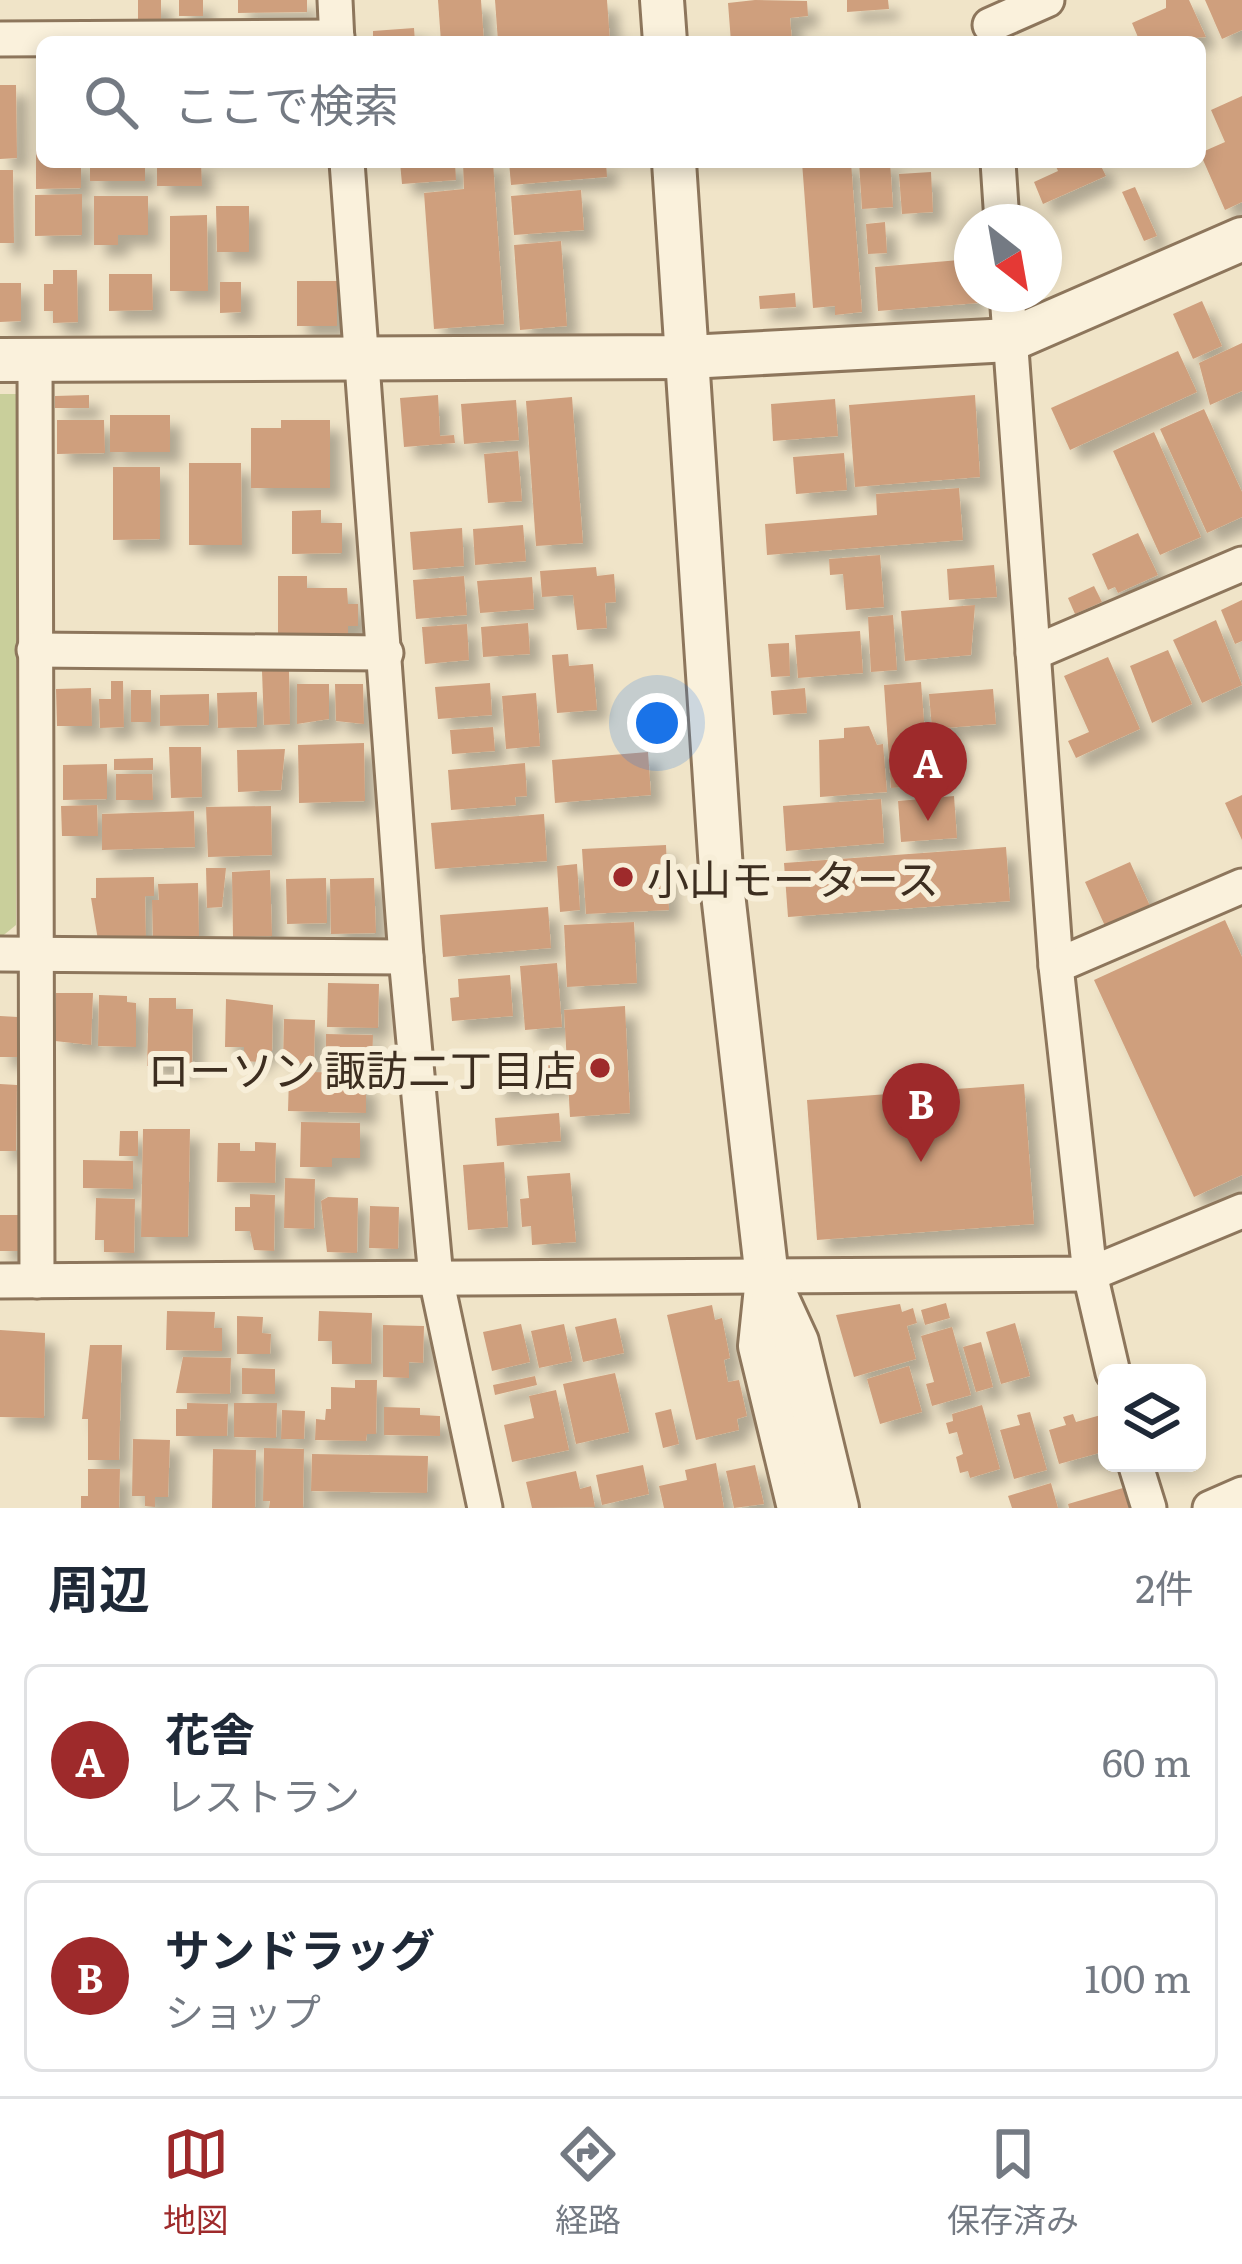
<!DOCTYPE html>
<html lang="ja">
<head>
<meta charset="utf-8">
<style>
	body { margin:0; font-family:Literata,"Noto Sans JP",serif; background:#f6f6f7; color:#1f2937 }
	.controls { position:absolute; right:36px; bottom:36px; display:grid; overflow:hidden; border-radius:18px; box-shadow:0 6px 18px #0003 }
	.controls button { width:108px; height:108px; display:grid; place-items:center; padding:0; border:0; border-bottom:3px solid #e0e1e3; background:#fff; color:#1f2937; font:60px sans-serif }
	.compass { position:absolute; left:954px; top:204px; width:108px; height:108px; border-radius:50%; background:#fff; box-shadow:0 6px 18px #0003; rotate:149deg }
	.you { position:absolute; left:657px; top:723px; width:42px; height:42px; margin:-30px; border:9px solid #fff; border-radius:50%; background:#1a73e8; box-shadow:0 0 0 18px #1a73e833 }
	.badge { display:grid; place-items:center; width:78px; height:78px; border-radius:50%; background:#9e2a2b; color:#fff; font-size:39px; font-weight:700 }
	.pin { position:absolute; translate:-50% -99px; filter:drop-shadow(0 3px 6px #0008) }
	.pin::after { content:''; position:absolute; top:63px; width:42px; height:36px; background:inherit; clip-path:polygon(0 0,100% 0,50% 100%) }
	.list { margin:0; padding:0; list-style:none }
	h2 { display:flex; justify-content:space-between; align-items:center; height:156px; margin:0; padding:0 48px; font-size:51px }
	h2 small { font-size:39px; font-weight:400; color:#747a83 }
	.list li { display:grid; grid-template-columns:78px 1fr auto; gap:36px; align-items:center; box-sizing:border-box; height:192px; margin:0 24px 24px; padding:0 24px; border:3px solid #e0e1e3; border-radius:18px }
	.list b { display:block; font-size:45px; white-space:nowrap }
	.list p { margin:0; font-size:39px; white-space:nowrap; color:#747a83 }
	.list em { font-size:39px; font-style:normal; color:#747a83 }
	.icon { flex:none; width:66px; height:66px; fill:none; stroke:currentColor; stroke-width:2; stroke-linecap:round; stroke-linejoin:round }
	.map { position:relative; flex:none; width:1242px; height:1508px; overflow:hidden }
	.search { position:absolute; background:#fff; box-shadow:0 6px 18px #0003; left:36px; right:36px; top:36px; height:132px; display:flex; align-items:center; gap:30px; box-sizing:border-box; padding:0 42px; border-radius:18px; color:#747a83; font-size:45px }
	.sheet { height:588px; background:#fff }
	nav { display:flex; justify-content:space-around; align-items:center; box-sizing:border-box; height:168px; border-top:3px solid #e0e1e3; background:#fff; font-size:33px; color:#747a83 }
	nav a { display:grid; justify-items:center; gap:6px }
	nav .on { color:#9e2a2b }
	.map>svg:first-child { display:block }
	.green { fill:#c9cf9b }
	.building { fill:#cf9f7d; filter:url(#shadow) }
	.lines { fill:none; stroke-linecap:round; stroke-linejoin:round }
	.minor-casing { stroke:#8d765c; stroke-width:39 }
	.tertiary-casing { stroke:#8d765c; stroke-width:48 }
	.minor { stroke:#faf1dc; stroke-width:33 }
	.tertiary { stroke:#faf1dc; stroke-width:42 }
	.poi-dot { fill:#9e2a2b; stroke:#f7eed8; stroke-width:4.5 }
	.labels { text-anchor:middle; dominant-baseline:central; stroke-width:12; stroke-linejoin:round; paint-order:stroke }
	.poi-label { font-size:42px; fill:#3d2e20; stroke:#f7eed8; text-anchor:start }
</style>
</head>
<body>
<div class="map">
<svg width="1242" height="1508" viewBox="0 0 1242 1508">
	<defs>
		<filter id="shadow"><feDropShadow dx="11" dy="11" stdDeviation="6" flood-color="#0004"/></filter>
	</defs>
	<rect width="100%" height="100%" fill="#f0e4c8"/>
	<polygon class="green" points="0,394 16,394 16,925 0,938"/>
	<g class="building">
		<rect x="138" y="0" width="23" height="20"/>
		<rect x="179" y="0" width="24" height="16"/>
		<polygon points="238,0 307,0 307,12 238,13"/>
		<polygon points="438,0 481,0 484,42 441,42"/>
		<polygon points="495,0 607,0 610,42 498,42"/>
		<polygon points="755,0 807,1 808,16 790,18 792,41 731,42 728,3"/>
		<polygon points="847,0 888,0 889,9 847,12"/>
		<polygon points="1166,0 1189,0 1206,37 1140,42 1132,23 1166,8"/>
		<polygon points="1205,0 1242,0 1242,30 1222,39"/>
		<polygon points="414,28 415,42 373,42 373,31"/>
		<polygon points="0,85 16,85 17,158 0,159"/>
		<polygon points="1242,96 1242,202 1225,210 1200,153 1225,142 1211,110"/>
		<polygon points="36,146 42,146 42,162 81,162 81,188 36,189"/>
		<rect x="90" y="162" width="55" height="19"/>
		<polygon points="157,162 201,162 202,186 157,186"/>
		<polygon points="400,162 455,162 456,180 402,184"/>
		<polygon points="463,162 493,162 504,324 434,329 424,193 464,189"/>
		<polygon points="509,162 606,162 607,177 511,185"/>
		<polygon points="802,162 851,162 862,312 835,315 835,306 813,308"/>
		<polygon points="859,162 890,162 893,207 862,209"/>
		<polygon points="1054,162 1099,162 1106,176 1043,204 1034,182 1058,171"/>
		<polygon points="0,170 13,170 14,243 0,243"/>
		<polygon points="931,172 933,212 902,214 899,174"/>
		<polygon points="1135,187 1157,236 1144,241 1122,192"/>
		<polygon points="581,190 584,230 514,235 511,196"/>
		<polygon points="82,194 82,235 35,236 35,195"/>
		<polygon points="94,196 148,196 148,235 118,235 118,245 94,245"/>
		<polygon points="216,206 249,206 249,252 217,252"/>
		<polygon points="207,215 208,291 170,291 170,216"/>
		<polygon points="885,222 887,253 868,254 866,224"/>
		<polygon points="561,241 567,326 520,330 514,245"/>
		<polygon points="972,259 972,294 978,303 878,311 875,267"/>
		<polygon points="53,270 77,270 78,322 53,323 53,311 44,311 44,284 53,284"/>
		<polygon points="109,274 152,274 153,310 109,311"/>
		<rect x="297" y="281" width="40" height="45"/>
		<polygon points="220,282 241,282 241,312 220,313"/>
		<polygon points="0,283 21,283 21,321 0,322"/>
		<polygon points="795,293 796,307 760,309 759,296"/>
		<polygon points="1202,301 1222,346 1193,359 1173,314"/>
		<polygon points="1242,343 1242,391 1210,405 1199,363"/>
		<polygon points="1178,351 1197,392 1070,450 1051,408"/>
		<polygon points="89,395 89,408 55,408 55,396"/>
		<polygon points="438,395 440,436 454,435 455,443 404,447 400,398"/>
		<polygon points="975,395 980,477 855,487 849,405"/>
		<polygon points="572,397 583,543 536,546 526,401"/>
		<polygon points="835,399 838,436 773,441 771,404"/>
		<polygon points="516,400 519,440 464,444 461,404"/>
		<polygon points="1204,409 1242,492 1242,517 1207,533 1160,429"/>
		<rect x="110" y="415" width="60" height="37"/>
		<polygon points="57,420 104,420 105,453 57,454"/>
		<polygon points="281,420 330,420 330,488 251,488 251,428 281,428"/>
		<polygon points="1154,432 1201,537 1160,555 1113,451"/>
		<polygon points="518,451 522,501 488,503 484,454"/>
		<polygon points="844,453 847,490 796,494 793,457"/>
		<polygon points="189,463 241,463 242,545 189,545"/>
		<polygon points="113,467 160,467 160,539 113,540"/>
		<polygon points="959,488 963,540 767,555 765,524 877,515 876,494"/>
		<polygon points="321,510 321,523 342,523 342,553 292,554 292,511"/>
		<polygon points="523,525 526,561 475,565 473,529"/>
		<polygon points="462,528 464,566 413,570 410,532"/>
		<polygon points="1138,533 1158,575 1118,593 1115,587 1108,590 1092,554"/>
		<polygon points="880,555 884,607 846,610 843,574 830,575 829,559"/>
		<polygon points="994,565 997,597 949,600 947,569"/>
		<polygon points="596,567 597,576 614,574 616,602 605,603 607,628 577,630 573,595 542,597 540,571"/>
		<polygon points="278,576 307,576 307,588 347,588 348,604 358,604 358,626 348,626 348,636 278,636"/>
		<polygon points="464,576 467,615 416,619 413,580"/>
		<polygon points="532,577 534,609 480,613 477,581"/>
		<polygon points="1094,586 1102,602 1075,614 1068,598"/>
		<polygon points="1242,600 1242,641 1235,644 1221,610"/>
		<polygon points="975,605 971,655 905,661 901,611"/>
		<polygon points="893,615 897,670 871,672 868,617"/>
		<polygon points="1216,620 1242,685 1202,703 1173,640"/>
		<polygon points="528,623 530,654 483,657 481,627"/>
		<polygon points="467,624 469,660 425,664 422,627"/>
		<polygon points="860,631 863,673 798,678 795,635"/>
		<polygon points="789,643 790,676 771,677 768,644"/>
		<polygon points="1168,650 1192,704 1152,723 1130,666"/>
		<polygon points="568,654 569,666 593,664 597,710 557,713 552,655"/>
		<polygon points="1108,657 1140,729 1076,758 1068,741 1089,732 1064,676"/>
		<polygon points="289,670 290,724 264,725 262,671"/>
		<polygon points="111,681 123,681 124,727 100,728 99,699 111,699"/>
		<polygon points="921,682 929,785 891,788 884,685"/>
		<polygon points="490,683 492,715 438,719 435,687"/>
		<polygon points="297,684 329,684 329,719 297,724"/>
		<polygon points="335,684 363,684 364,724 336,721"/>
		<polygon points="91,688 92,726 57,726 56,689"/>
		<polygon points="805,688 807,713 773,715 771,691"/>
		<polygon points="993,689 996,724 932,729 929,694"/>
		<rect x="131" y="690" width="20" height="32"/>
		<polygon points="257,692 257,727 218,728 217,693"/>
		<polygon points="536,693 540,746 506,749 502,696"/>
		<polygon points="209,694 209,725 160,726 160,695"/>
		<polygon points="869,726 877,745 883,744 887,792 820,797 819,740 844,738 844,728"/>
		<polygon points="493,727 495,751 452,754 450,730"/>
		<polygon points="364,743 365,801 299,803 298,745"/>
		<polygon points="169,747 201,747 202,797 171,798"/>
		<polygon points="285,749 281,790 238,792 237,750"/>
		<polygon points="648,752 651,795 555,803 552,760"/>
		<polygon points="153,758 153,770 114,770 114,759"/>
		<polygon points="525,763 527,796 515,797 516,805 451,810 448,770"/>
		<polygon points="107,764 107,799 63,800 63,765"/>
		<polygon points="116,774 152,774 153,800 116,800"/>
		<polygon points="1242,795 1242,840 1225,803"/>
		<polygon points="954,796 957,838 901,842 898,801"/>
		<polygon points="881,799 884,843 786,851 783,806"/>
		<polygon points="97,805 98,836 62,836 61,806"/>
		<polygon points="271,806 272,855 208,857 206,807"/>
		<polygon points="194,811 195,847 102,850 102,814"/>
		<polygon points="544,814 547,861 435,869 431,823"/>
		<polygon points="666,845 669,910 586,914 582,849"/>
		<polygon points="1006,847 1010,901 788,917 784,863"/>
		<polygon points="1130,862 1150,906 1105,926 1085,882"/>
		<polygon points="577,864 580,910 560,912 557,866"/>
		<polygon points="206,868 226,868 222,907 207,908"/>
		<polygon points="270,870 272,936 233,937 232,872"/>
		<polygon points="154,877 154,896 145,896 146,939 98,940 91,898 96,898 96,878"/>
		<polygon points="326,878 327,923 287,924 286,879"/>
		<polygon points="374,878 376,933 331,934 330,879"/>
		<polygon points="198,883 199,936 153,937 152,900 159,900 158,884"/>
		<polygon points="548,907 551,948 443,957 440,915"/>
		<polygon points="1225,920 1242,957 1242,1175 1194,1197 1094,980"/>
		<polygon points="634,922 637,983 567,987 564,925"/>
		<polygon points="557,963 562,1027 525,1030 520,966"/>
		<polygon points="510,975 513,1016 452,1021 450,998 459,997 458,979"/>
		<polygon points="328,983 379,984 378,1028 327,1027"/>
		<polygon points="56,993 93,993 91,1045 55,1041"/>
		<polygon points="99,995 127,996 127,1002 136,1003 136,1047 98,1046"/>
		<polygon points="149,998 176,998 176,1009 193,1009 192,1066 147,1066"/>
		<polygon points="226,999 273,1005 272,1051 259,1051 259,1062 244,1061 244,1047 225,1047"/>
		<polygon points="625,1006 630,1113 570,1117 564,1010"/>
		<polygon points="0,1016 18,1017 18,1057 0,1057"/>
		<polygon points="284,1019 315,1020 314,1064 283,1063"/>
		<polygon points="326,1034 373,1035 372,1064 326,1064"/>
		<polygon points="560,1058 562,1085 494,1090 493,1063"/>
		<polygon points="312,1072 354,1073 354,1083 366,1083 366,1113 288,1111 289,1076"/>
		<polygon points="0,1084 17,1085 16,1151 0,1151"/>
		<polygon points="1024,1084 1034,1224 817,1240 807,1100"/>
		<polygon points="559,1113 561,1141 497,1146 495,1118"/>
		<polygon points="301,1122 360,1123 360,1158 332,1158 332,1167 300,1167"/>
		<polygon points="143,1129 190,1129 188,1237 141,1237"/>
		<polygon points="120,1131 138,1131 138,1156 119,1156"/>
		<polygon points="255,1142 276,1143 275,1183 217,1182 218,1143 240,1143 240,1151 255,1151"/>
		<polygon points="83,1160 133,1161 133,1189 83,1188"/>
		<polygon points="504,1162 508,1227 468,1230 463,1165"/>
		<polygon points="570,1173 576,1242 532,1245 531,1226 522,1227 520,1199 529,1198 527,1176"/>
		<polygon points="285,1178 315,1179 314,1229 284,1228"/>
		<polygon points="250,1194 275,1195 274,1251 254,1250 250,1231 235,1231 235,1207 250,1207"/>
		<polygon points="328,1197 358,1198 357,1253 327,1252 321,1201"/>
		<polygon points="96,1198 135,1199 134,1253 104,1252 104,1240 95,1240"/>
		<polygon points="370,1206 399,1207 398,1249 369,1248"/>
		<rect x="0" y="1215" width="19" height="36"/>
		<polygon points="946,1303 950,1318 925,1325 921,1310"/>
		<polygon points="900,1304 902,1312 913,1308 917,1323 907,1326 916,1359 854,1377 836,1315"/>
		<polygon points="712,1305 715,1320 722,1318 730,1358 724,1360 728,1382 739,1380 747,1416 737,1419 739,1430 696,1440 667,1315"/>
		<polygon points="167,1311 215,1312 214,1328 222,1328 222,1351 166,1350"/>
		<polygon points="319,1311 372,1313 371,1364 332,1364 332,1341 318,1341"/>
		<polygon points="237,1316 263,1317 262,1333 271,1334 270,1354 237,1354"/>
		<polygon points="616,1318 624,1353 583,1362 575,1327"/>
		<polygon points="1015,1323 1030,1376 1001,1384 986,1332"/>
		<polygon points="521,1324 530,1362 492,1371 483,1332"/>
		<polygon points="564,1324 572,1361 539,1368 531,1331"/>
		<polygon points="383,1325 424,1326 423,1363 409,1362 409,1378 383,1377"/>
		<polygon points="952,1327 971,1395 932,1406 926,1384 934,1382 921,1336"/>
		<polygon points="0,1330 45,1333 44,1418 0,1417"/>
		<polygon points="981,1342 993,1387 976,1392 963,1347"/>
		<polygon points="90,1345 122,1345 119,1460 88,1460 88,1419 82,1419"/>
		<polygon points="183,1357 231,1358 230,1394 176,1393"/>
		<polygon points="909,1366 922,1412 880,1424 867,1379"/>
		<polygon points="242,1368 275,1369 275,1394 242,1394"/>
		<polygon points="615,1373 629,1432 576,1444 563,1384"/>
		<polygon points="535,1376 537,1385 495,1395 493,1385"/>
		<polygon points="355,1380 377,1380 376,1434 367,1434 366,1441 315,1440 316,1419 325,1420 326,1409 331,1409 331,1387 355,1388"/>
		<polygon points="556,1390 569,1450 512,1462 504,1425 534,1418 529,1396"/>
		<polygon points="187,1403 228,1404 227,1436 176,1436 176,1409 187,1409"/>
		<polygon points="234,1403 277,1403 276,1438 234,1437"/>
		<polygon points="982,1405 1000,1469 970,1478 968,1471 960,1473 956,1457 963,1454 957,1432 949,1434 946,1423 953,1421 952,1414"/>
		<polygon points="384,1407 420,1408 420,1415 440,1416 440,1436 384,1435"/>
		<polygon points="671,1409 679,1444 663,1448 655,1413"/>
		<polygon points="282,1410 305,1411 304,1439 281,1439"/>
		<polygon points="1030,1412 1047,1470 1014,1479 1000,1430 1020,1425 1017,1415"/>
		<polygon points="1073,1414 1076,1422 1101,1415 1107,1459 1101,1461 1099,1453 1059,1464 1049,1430 1066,1425 1063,1417"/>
		<polygon points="133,1439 170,1440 168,1497 155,1497 155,1507 145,1506 145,1496 132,1496"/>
		<polygon points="264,1448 304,1449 303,1508 269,1508 270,1501 263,1501"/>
		<polygon points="213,1449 256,1450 255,1508 212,1508"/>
		<polygon points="312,1454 428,1456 427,1493 311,1491"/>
		<polygon points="716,1463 724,1508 664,1508 659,1486 687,1480 685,1470"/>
		<polygon points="643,1465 649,1494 602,1505 596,1475"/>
		<polygon points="755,1465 764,1504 734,1508 726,1471"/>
		<polygon points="88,1469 120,1469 119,1508 81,1508 81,1496 88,1496"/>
		<polygon points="576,1471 580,1489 591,1486 595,1507 532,1508 526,1482"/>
		<polygon points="1051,1483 1058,1508 1012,1508 1008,1496"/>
		<polygon points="1123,1488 1129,1508 1069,1508 1068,1504"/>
	</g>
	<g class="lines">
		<g class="minor-casing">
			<g id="minor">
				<polyline points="335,0 337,42"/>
				<polyline points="990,25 1047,0"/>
				<polyline points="0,39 337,37"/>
				<polyline points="347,162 406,957 436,1278 485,1508"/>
				<polyline points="998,162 1002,222"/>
				<polyline points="1007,294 1056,966 1090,1274 1113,1373"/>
				<polyline points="35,360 37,1281"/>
				<polyline points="34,650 386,653"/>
				<polyline points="1033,653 1242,564"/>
				<polyline points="0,954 406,957"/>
				<polyline points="1056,966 1242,886"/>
				<polyline points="0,1281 1090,1274 1242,1211"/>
				<polyline points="1135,1463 1149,1508"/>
				<polyline points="1210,1508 1242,1494"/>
			</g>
		</g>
		<g class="tertiary-casing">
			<g id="tertiary">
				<polyline points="662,0 665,42"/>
				<polyline points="674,162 722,885 767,1278 760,1346 799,1508"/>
				<polyline points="0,360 688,357 1010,340 1242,239"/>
				<polyline points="768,1279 797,1342 837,1508"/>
			</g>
		</g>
		<use href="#minor" class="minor"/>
		<use href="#tertiary" class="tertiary"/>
	</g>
	<g class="poi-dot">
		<circle cx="623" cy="877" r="12"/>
		<circle cx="600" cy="1068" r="12"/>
	</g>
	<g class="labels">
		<g class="poi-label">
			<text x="647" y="877">小山モータース</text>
			<text x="576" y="1068" text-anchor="end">ローソン 諏訪二丁目店</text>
		</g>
	</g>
</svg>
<div class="controls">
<button><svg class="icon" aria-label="layers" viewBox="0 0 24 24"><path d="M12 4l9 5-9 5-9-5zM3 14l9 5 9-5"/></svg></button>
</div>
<svg class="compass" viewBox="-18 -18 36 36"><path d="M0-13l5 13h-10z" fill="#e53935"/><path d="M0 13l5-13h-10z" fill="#747a83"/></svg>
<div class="you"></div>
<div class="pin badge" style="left:928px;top:821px">A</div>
<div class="pin badge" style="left:921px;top:1162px">B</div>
<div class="search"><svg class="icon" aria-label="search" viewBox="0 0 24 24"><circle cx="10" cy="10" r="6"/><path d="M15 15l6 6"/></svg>ここで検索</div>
</div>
<section class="sheet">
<h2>周辺<small>2件</small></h2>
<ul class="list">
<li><span class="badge">A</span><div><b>花舎</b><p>レストラン</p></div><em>60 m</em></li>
<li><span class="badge">B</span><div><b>サンドラッグ</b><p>ショップ</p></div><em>100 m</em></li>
</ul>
</section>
<nav>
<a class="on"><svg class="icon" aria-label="map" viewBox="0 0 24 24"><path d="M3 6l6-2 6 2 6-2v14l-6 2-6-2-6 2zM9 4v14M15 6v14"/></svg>地図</a>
<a><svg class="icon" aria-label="directions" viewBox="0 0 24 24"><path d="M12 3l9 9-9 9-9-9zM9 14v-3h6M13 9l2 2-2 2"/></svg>経路</a>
<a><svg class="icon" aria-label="saved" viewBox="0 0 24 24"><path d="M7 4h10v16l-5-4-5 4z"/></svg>保存済み</a>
</nav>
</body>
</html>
